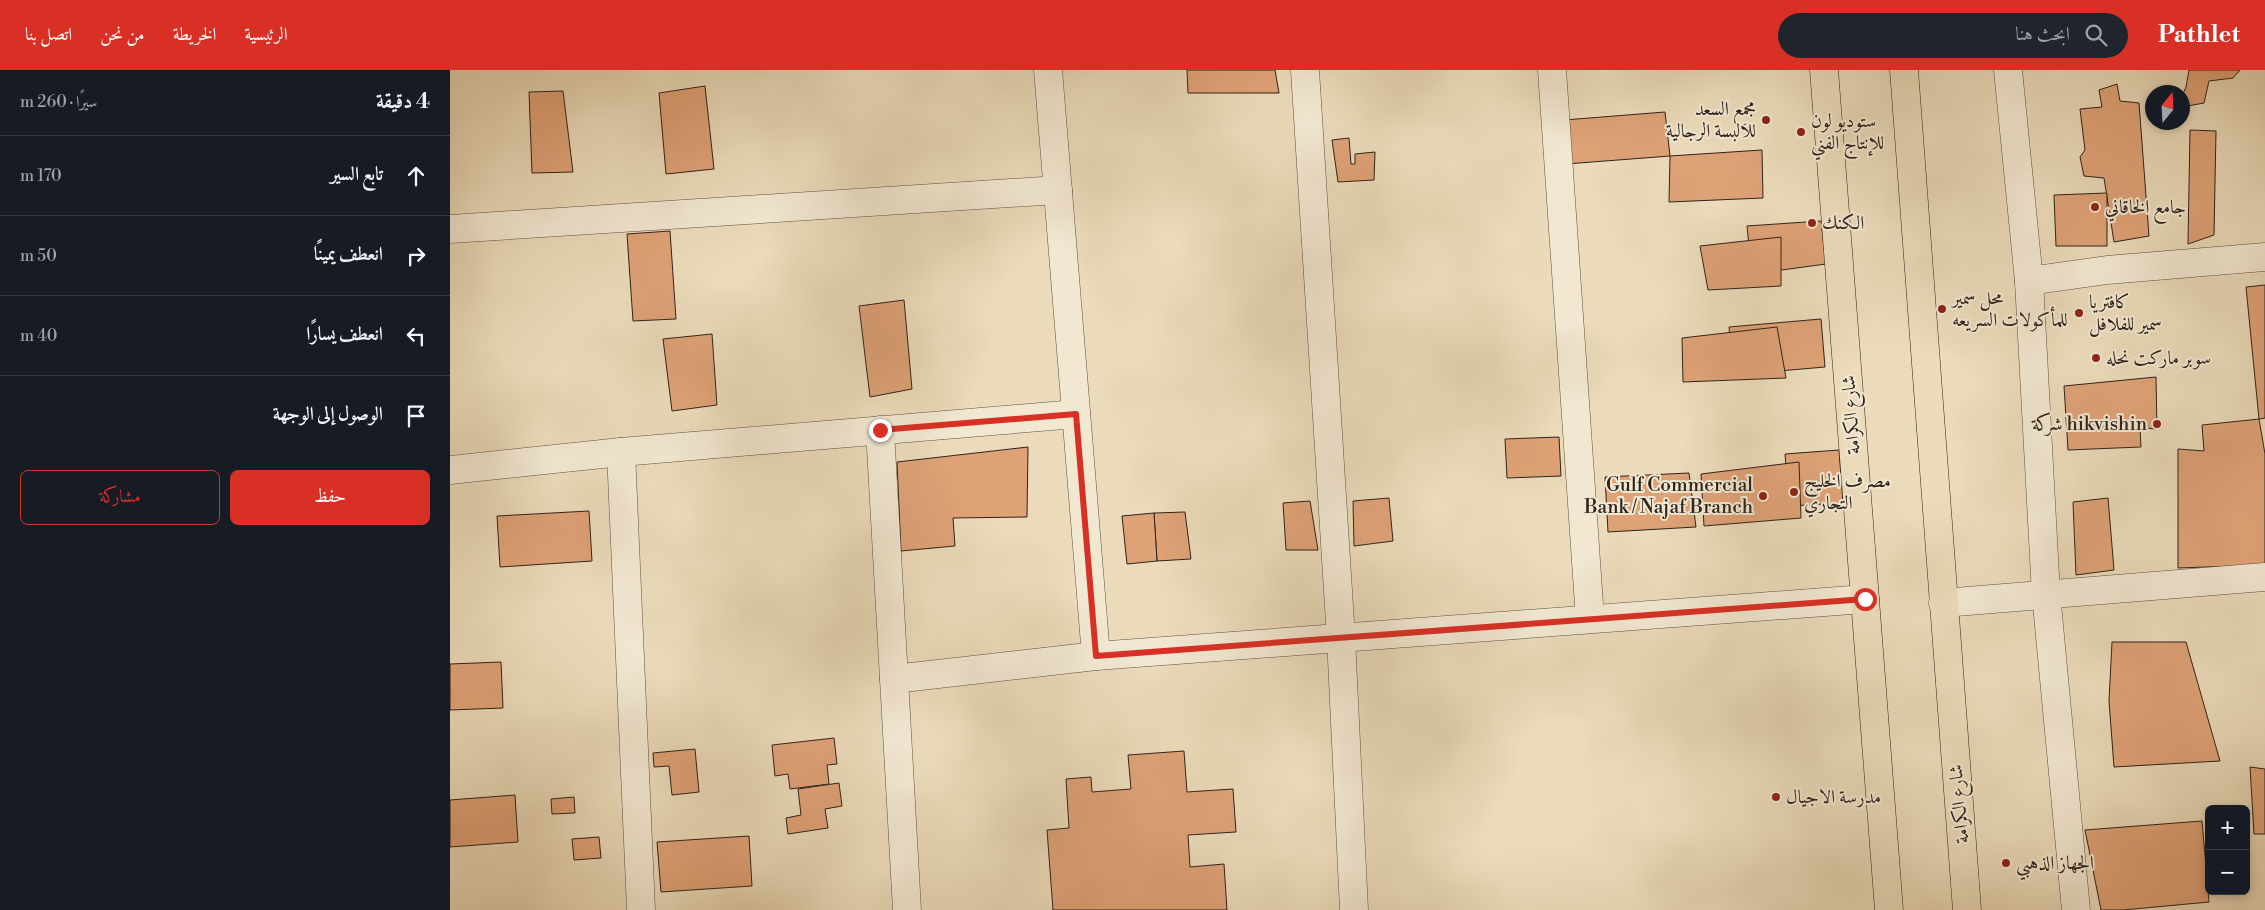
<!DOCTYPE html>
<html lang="ar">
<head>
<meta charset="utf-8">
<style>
	body { margin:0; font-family:"Libre Bodoni",Amiri,serif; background:#20242c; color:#f1f3f6; direction:rtl }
	.controls { position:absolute; right:15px; bottom:15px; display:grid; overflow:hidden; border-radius:8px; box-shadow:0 2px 8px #0003 }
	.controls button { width:45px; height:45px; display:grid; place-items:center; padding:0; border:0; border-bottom:1px solid #363941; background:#171b24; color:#f1f3f6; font:25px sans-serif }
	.compass { position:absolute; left:1695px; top:15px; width:45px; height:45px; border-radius:50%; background:#171b24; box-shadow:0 2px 8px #0003; rotate:18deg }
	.stop { position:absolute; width:15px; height:15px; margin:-11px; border:4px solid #d93025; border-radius:50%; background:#fff }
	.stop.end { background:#d93025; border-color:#fff; box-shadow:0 1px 5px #0008 }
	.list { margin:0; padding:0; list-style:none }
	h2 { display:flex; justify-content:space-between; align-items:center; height:65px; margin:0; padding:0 20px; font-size:21px }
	h2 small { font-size:16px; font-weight:400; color:#9ea1a6 }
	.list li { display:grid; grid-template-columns:32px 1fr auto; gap:15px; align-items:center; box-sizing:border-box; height:80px; padding:0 20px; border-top:1px solid #363941 }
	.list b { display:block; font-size:19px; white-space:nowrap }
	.list em { font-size:16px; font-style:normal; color:#9ea1a6 }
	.actions { display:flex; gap:10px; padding:15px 20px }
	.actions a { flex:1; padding:11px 0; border:1px solid #d93025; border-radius:8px; text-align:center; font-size:18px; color:#d93025 }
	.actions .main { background:#d93025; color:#fff }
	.icon { flex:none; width:28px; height:28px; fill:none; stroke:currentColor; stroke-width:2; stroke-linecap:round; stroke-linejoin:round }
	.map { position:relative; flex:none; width:1815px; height:840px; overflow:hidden; direction:ltr }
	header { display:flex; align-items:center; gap:30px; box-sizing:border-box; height:70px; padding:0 25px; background:#d93025; color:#fff }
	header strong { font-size:24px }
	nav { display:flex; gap:28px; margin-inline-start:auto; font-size:18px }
	.search { width:350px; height:45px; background:#20242c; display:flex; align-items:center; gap:12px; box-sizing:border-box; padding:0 18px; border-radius:28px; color:#9ea1a6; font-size:19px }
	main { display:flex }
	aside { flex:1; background:#171b24 }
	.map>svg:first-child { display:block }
	.building { fill:#dfa277; stroke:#2e231c }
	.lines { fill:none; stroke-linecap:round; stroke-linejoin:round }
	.minor-casing { stroke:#5d5144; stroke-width:29 }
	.primary-casing { stroke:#2e231c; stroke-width:29 }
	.minor { stroke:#f2e8d2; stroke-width:28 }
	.primary { stroke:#ebdbba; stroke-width:28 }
	.route { stroke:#d93025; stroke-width:6 }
	.poi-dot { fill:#8f2418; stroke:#f2e8d2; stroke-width:2 }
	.labels { text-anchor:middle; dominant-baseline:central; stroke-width:4; stroke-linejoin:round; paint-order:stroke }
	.poi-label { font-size:19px; fill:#2e231c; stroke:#f2e8d2; text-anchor:start }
	.street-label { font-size:19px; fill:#2e231c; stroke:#f2e8d2 }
</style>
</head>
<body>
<header>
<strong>Pathlet</strong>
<div class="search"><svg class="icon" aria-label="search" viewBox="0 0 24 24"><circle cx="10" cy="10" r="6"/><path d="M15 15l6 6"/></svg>ابحث هنا</div>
<nav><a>الرئيسية</a><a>الخريطة</a><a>من نحن</a><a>اتصل بنا</a></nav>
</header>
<main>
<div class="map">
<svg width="1815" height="840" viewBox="0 0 1815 840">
	<rect width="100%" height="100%" fill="#ebdbba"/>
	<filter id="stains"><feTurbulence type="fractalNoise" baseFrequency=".004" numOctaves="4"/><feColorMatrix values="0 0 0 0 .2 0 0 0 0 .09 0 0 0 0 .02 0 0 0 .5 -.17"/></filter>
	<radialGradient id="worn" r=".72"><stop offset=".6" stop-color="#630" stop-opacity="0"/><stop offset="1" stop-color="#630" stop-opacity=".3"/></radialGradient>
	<g class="building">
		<polygon points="737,0 825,0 829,23 738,23"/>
		<polygon points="1739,0 1790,0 1783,8 1759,11 1754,33 1732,37 1732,26 1736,17"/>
		<polygon points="1667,14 1670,31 1689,33 1699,166 1664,172 1654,108 1634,106 1630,87 1635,80 1630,39 1652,37 1649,20"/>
		<polygon points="255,16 264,99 216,104 209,23"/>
		<polygon points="113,21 123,102 82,103 79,22"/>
		<polygon points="1215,42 1220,86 1116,94 1114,50"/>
		<polygon points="1740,60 1766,61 1764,165 1738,174"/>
		<polygon points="899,68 901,94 905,94 905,84 925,82 924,110 888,112 882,70"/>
		<polygon points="1312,80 1313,128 1219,132 1220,86"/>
		<polygon points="1657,123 1657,176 1606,176 1604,125"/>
		<polygon points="1371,151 1376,194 1302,204 1297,156"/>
		<polygon points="220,161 226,249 183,251 177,164"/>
		<polygon points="1331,167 1331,216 1258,220 1250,176"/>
		<polygon points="1815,215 1815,348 1809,349 1796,217"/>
		<polygon points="454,230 462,319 420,327 409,236"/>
		<polygon points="1371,249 1375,297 1283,305 1279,257"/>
		<polygon points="1327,257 1336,308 1233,312 1232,268"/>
		<polygon points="262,264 267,335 222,341 213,269"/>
		<polygon points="1706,307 1707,359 1690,358 1691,377 1618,380 1614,316"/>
		<polygon points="1809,349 1815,384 1815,495 1728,498 1728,379 1754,381 1752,355"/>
		<polygon points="1109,367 1111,406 1057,408 1055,369"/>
		<polygon points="578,377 577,447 503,448 505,476 451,481 447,392"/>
		<polygon points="1389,380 1393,433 1339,436 1335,384"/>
		<polygon points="1349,392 1351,448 1254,456 1251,404"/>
		<polygon points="1239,403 1246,457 1158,462 1155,407"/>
		<polygon points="939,428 943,471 904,476 903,431"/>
		<polygon points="1658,428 1664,500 1626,505 1623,432"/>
		<polygon points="860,431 868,480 836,480 833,433"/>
		<polygon points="139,441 142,491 50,497 47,446"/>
		<polygon points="735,442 741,489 707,491 704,443"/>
		<polygon points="704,443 707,491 677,494 672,446"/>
		<polygon points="1662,572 1736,572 1770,691 1664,697 1659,631"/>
		<polygon points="51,592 53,638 0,640 0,594"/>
		<polygon points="384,668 387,694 377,695 379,714 340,719 338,704 325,706 322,675"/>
		<polygon points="245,679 249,722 222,725 219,696 204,697 203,683"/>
		<polygon points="734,681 737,722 783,719 786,762 738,765 740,797 774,794 777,840 603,840 597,760 619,758 616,709 641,707 642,722 681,719 678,685"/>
		<polygon points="1800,697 1815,699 1815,764 1804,764"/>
		<polygon points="389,713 392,736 375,739 378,758 338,764 336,748 351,745 348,719"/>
		<polygon points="65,725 68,772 0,777 0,730"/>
		<polygon points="124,727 125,743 102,744 101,729"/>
		<polygon points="1752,751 1759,832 1673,840 1651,840 1635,760"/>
		<polygon points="299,766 302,816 211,822 207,772"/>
		<polygon points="149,767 151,788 124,790 122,769"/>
	</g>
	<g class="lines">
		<g class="minor-casing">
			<g id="minor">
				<polyline points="598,0 646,586"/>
				<polyline points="855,0 891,568 904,840"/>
				<polyline points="1102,0 1140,549"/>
				<polyline points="1558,0 1579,211 1596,524 1626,840"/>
				<polyline points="0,159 608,120"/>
				<polyline points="1579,211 1657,200 1815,187"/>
				<polyline points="430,360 457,840"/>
				<polyline points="171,382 191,840"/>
				<polyline points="0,400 171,382 626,344"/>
				<polyline points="1493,533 1815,507"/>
				<polyline points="444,609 646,586 1415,529"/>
			</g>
		</g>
		<g class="primary-casing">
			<g id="primary">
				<polyline points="1374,0 1439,840"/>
				<polyline points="1454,0 1517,840"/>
			</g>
		</g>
		<use href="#minor" class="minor"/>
		<use href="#primary" class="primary"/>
	</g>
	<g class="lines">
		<polyline class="route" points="430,360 626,344 646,586 1415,529"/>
	</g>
	<g class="poi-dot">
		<circle cx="1316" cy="50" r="5"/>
		<circle cx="1351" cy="62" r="5"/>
		<circle cx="1645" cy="137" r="5"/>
		<circle cx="1362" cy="153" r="5"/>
		<circle cx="1492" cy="239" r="5"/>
		<circle cx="1629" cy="243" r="5"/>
		<circle cx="1646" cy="288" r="5"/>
		<circle cx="1707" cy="354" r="5"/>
		<circle cx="1344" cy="422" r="5"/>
		<circle cx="1313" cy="426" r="5"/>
		<circle cx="1326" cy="727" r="5"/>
		<circle cx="1556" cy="793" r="5"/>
	</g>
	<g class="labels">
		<g class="poi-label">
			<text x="1306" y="39" text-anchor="end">مجمع السعد<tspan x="1306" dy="22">للالبسة الرجالية</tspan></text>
			<text x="1361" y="51">ستوديو لون<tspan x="1361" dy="22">للإنتاج الفني</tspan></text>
			<text x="1655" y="137">جامع الخاقاني</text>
			<text x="1372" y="153">الكنك</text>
			<text x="1502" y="228">محل سمير<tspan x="1502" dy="22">للمأكولات السريعه</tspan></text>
			<text x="1639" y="232">كافتريا<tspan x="1639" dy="22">سمير للفلافل</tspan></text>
			<text x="1656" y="288">سوبر ماركت نحله</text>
			<text x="1697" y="354" text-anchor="end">شركة hikvishin</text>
			<text x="1354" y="411">مصرف الخليج<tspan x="1354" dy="22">التجاري</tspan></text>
			<text x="1303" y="415" text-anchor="end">Gulf Commercial<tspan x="1303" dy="22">Bank / Najaf Branch</tspan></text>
			<text x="1336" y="727">مدرسة الاجيال</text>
			<text x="1566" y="793">الجهاز الذهبي</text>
		</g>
		<g class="street-label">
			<text transform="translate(1401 345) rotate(-94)">شارع الكرامة</text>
			<text transform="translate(1509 734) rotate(-95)">شارع الكرامة</text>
		</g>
	</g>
	<rect width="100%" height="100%" filter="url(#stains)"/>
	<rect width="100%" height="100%" fill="url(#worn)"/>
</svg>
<div class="controls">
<button>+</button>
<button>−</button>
</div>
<svg class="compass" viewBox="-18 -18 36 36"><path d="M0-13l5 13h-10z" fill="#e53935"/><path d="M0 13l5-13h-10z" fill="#9ea1a6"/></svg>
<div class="stop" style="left:1415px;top:529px"></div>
<div class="stop end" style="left:430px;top:360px"></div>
</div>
<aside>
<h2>4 دقيقة<small>سيرًا · 260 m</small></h2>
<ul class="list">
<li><svg class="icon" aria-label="ahead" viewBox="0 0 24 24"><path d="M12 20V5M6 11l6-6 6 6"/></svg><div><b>تابع السير</b></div><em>170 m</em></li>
<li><svg class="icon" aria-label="right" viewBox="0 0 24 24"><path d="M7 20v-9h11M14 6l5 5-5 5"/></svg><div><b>انعطف يمينًا</b></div><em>50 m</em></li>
<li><svg class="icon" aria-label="left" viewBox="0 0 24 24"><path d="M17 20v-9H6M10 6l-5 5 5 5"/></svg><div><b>انعطف يسارًا</b></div><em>40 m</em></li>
<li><svg class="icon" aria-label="arrive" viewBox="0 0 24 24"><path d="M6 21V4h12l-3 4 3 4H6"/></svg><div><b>الوصول إلى الوجهة</b></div></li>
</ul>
<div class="actions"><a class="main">حفظ</a><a>مشاركة</a></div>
</aside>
</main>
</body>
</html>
